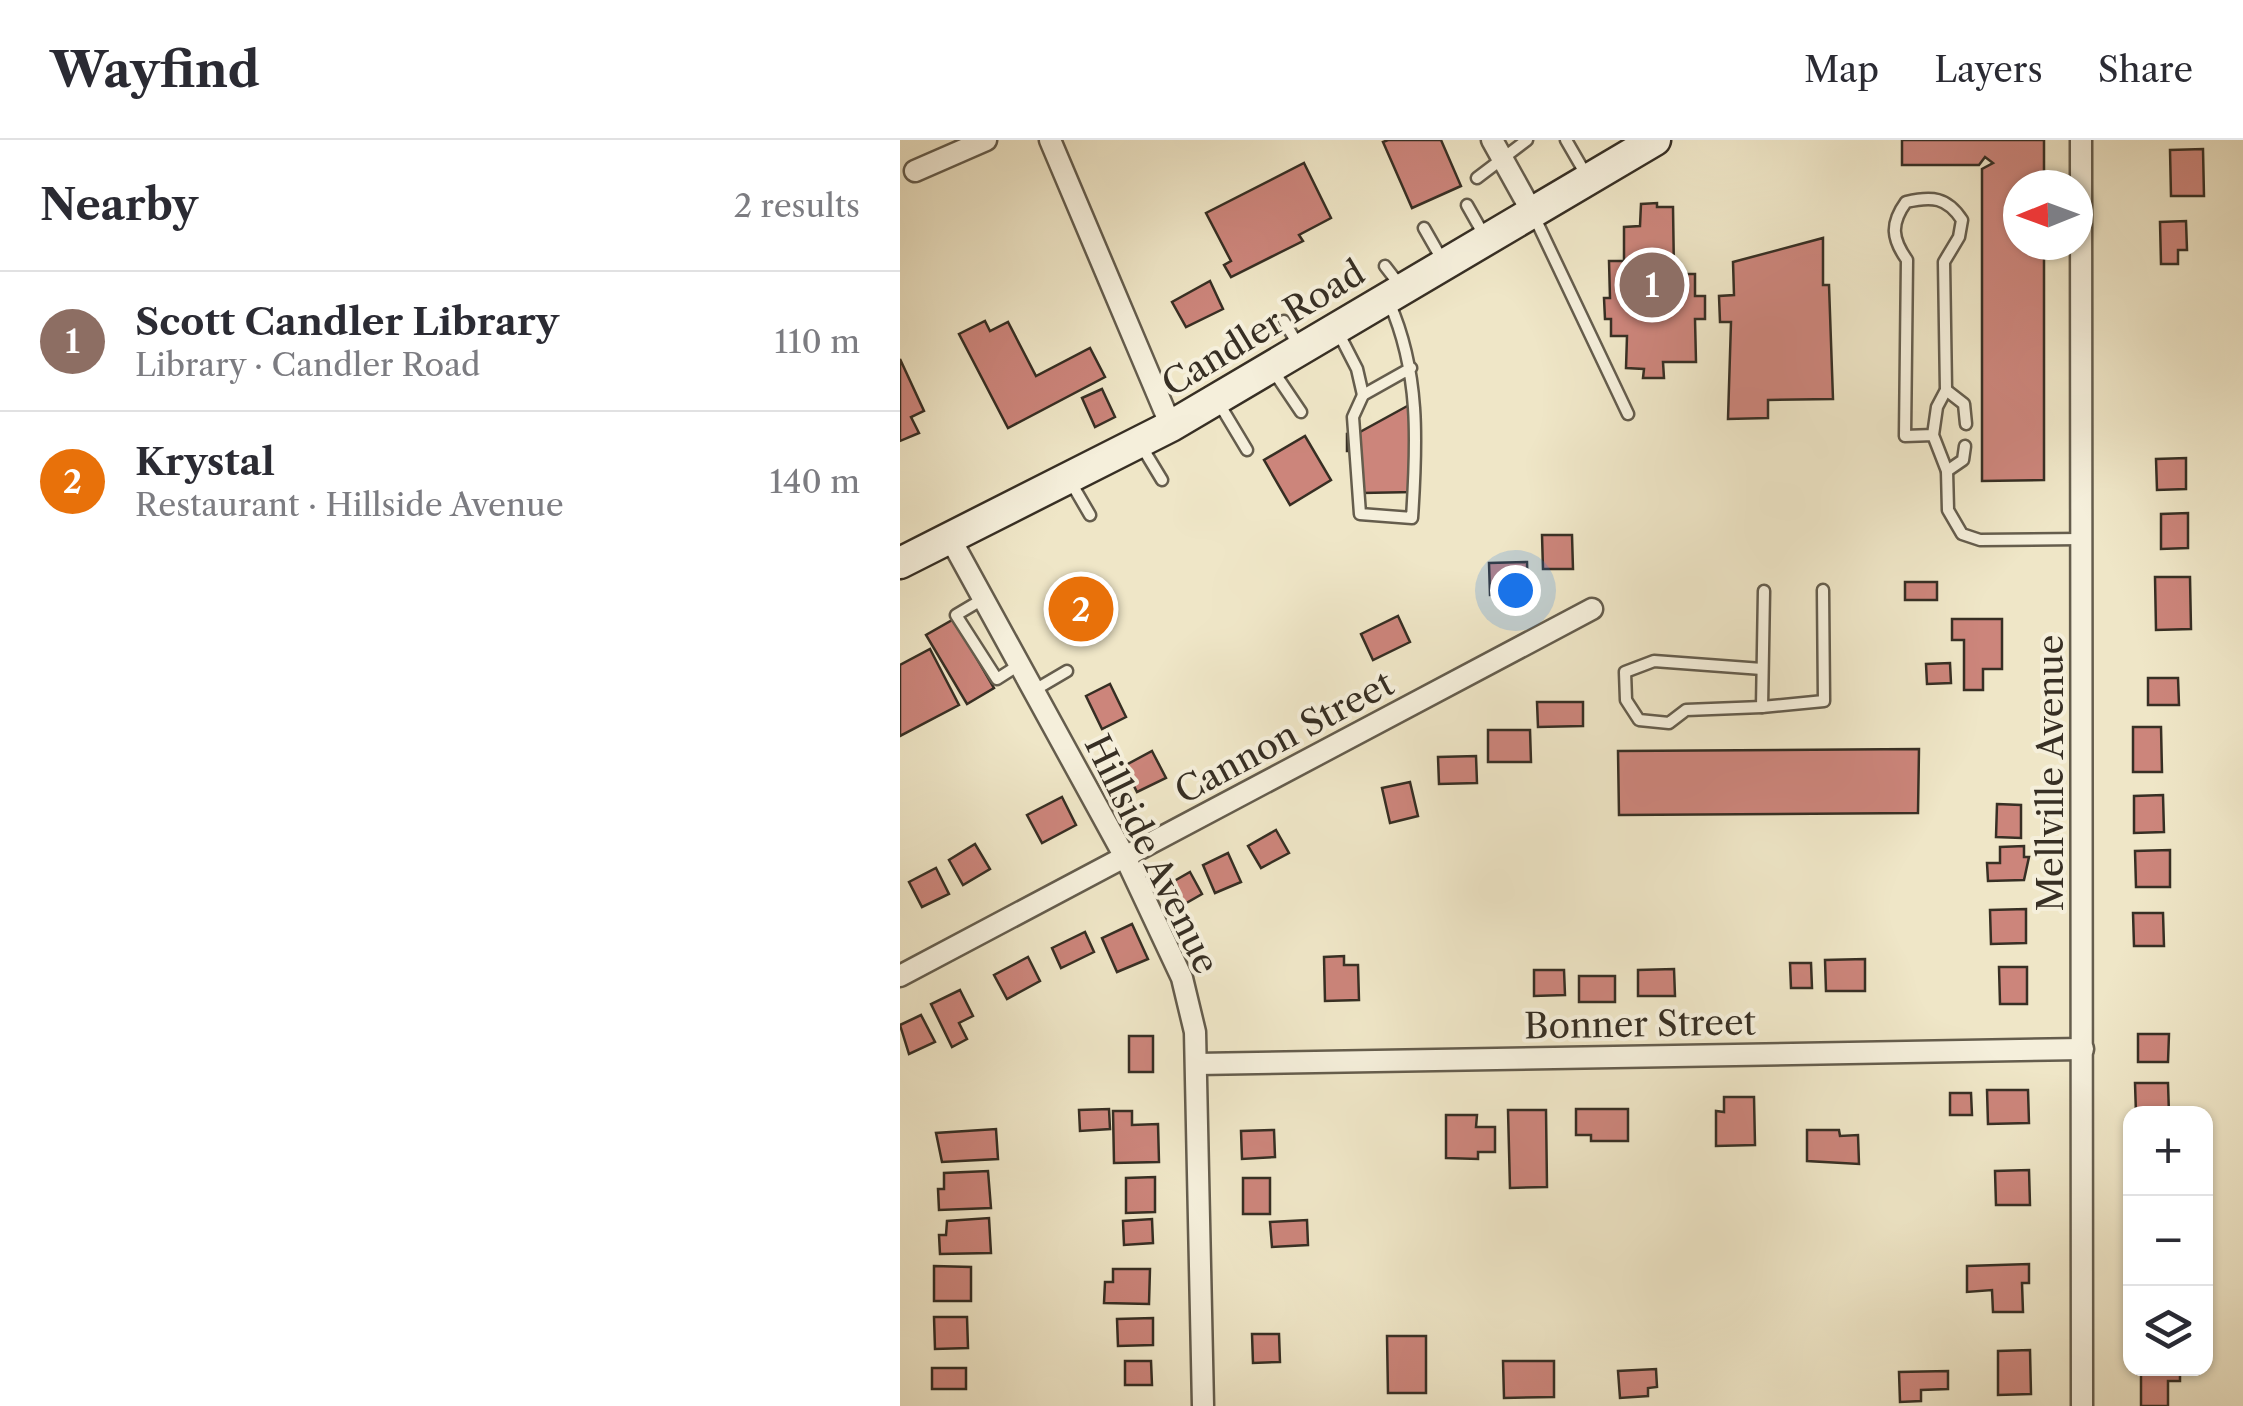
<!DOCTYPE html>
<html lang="en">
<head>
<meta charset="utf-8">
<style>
	body { margin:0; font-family:"Libre Caslon Text",serif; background:#f7f7f7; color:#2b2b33 }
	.controls { position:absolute; right:30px; bottom:30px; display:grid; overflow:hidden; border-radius:20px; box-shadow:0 2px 8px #0004 }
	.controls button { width:90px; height:90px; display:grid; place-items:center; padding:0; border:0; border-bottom:2px solid #e1e1e2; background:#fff; color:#2b2b33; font:50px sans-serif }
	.compass { position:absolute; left:1103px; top:30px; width:90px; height:90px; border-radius:50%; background:#fff; box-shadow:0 2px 8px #0004; rotate:269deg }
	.you { position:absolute; left:615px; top:450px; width:35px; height:35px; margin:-25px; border:8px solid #fff; border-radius:50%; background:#1a73e8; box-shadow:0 0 0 15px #1a73e833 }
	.badge { display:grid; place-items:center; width:65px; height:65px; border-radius:50%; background:#db2777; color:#fff; font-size:32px; font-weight:700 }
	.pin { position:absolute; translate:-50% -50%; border:5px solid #fff; box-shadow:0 2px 10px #0006 }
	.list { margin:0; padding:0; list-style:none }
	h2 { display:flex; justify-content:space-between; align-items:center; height:130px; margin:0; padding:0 40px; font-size:42px }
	h2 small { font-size:32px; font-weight:400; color:#7c7c81 }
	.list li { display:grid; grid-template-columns:65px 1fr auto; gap:30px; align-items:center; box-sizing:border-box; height:140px; padding:0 40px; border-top:2px solid #e1e1e2 }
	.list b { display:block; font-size:38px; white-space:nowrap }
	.list p { margin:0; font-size:32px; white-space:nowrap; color:#7c7c81 }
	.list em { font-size:32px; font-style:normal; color:#7c7c81 }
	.icon { flex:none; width:55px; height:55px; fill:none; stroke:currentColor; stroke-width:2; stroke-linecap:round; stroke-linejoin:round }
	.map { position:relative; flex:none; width:1343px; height:1266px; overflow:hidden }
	header { display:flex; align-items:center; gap:60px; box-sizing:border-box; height:140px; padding:0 50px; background:#fff; border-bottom:2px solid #e1e1e2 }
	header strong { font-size:48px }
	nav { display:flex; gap:55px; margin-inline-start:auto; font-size:35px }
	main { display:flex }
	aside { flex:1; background:#fff }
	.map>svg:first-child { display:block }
	.building { fill:#cc857b; stroke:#372f24; stroke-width:2.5 }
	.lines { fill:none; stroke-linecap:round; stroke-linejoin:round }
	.lane-casing { stroke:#655d4d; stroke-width:15 }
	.street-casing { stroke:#655d4d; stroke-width:25 }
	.secondary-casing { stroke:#372f24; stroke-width:35 }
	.lane { stroke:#f5efdb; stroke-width:10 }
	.street { stroke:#f5efdb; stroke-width:20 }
	.secondary { stroke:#f5efdb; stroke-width:30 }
	.labels { text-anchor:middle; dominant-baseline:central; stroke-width:8; stroke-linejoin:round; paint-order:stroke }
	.street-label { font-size:35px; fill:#372f24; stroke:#f5efdb }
</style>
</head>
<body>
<header>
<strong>Wayfind</strong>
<nav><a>Map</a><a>Layers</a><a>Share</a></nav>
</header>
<main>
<aside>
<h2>Nearby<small>2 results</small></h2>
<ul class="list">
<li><span class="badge" style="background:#8d6e63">1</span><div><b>Scott Candler Library</b><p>Library · Candler Road</p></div><em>110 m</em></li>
<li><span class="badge" style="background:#e8710a">2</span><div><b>Krystal</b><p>Restaurant · Hillside Avenue</p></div><em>140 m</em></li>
</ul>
</aside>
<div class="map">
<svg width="1343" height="1266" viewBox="0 0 1343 1266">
	<rect width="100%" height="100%" fill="#efe6c7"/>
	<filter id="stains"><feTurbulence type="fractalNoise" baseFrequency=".002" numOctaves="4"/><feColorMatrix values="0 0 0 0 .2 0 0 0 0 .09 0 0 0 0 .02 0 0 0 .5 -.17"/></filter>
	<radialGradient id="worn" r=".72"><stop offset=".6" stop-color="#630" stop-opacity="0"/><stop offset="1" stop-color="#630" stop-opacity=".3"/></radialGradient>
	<g class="building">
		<polygon points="488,0 541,0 561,46 512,68 483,2"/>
		<polygon points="1002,0 1144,0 1144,45 1118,45 1118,105 1144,105 1144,340 1082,341 1082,29 1093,23 1085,17 1079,25 1002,25"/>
		<polygon points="1303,9 1304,56 1271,56 1270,10"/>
		<polygon points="404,23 431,78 399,95 403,101 331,137 324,125 331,121 306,73"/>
		<polygon points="757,63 757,67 773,67 774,134 795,134 795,156 805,156 805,179 795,179 796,222 763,222 764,238 743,238 744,229 726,228 727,196 711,196 711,179 705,179 704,158 710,158 709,121 724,121 724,87 740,86 741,64"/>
		<polygon points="1286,81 1287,110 1278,110 1278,124 1261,124 1260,82"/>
		<polygon points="923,98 923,145 929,145 933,259 868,260 868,278 828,279 831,182 820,182 819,156 834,155 833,122"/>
		<polygon points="310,141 323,169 286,187 272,162"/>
		<polygon points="85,181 90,191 108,182 136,236 190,208 205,237 108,288 59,194"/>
		<polygon points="0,219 24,271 11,277 19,293 0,301"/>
		<polygon points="202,249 215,277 195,287 182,258"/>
		<polygon points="511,264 514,352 462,353 461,311 447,311 447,294 458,293"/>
		<polygon points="405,296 431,340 390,365 364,320"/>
		<polygon points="1286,318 1286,349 1257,350 1256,319"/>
		<polygon points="1288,373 1288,408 1261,409 1261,374"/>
		<polygon points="642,395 672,395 673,429 643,429"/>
		<polygon points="627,422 628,454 590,455 589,423"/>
		<polygon points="1255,437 1290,437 1291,489 1256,490"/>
		<rect x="1005" y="442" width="32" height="18"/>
		<polygon points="180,443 203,486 175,500 153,458"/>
		<polygon points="498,476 510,502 473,520 461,494"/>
		<polygon points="54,479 94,548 67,564 26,495"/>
		<polygon points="1052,479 1102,479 1102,529 1083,529 1083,550 1064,550 1064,500 1052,500"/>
		<polygon points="30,509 59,565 0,596 0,525"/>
		<polygon points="1050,523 1051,543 1027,544 1026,524"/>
		<polygon points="1248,538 1278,538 1279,565 1248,565"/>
		<polygon points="210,544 226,577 202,589 186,556"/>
		<polygon points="637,562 683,562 683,586 638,587"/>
		<polygon points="1233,587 1261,587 1262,632 1233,632"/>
		<polygon points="588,590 630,590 631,622 588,622"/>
		<polygon points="1019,609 1018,673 719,675 718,611"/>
		<polygon points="252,611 266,638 237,652 224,626"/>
		<polygon points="576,616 577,643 539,644 538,617"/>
		<polygon points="510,642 518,676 490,683 482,648"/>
		<polygon points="1263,655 1264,692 1234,693 1234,656"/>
		<polygon points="162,657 176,685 142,703 127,675"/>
		<polygon points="1097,664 1121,665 1121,698 1096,697"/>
		<polygon points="376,690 389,713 361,728 348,706"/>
		<polygon points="75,704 90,729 63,745 49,720"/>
		<polygon points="1124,706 1124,717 1129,717 1124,740 1088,741 1087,723 1100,723 1100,707"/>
		<polygon points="1270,710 1270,747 1236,747 1235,711"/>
		<polygon points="328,713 341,742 315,753 303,725"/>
		<polygon points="36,728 49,754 22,767 9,742"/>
		<polygon points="290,732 302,754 274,770 262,748"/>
		<polygon points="1126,769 1126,803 1091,804 1090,770"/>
		<polygon points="1233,773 1263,773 1264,806 1234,806"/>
		<polygon points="232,784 248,819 217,832 202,798"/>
		<polygon points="185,792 194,812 161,828 152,808"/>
		<polygon points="444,816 444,825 458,825 459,860 425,861 424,817"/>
		<polygon points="128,817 140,841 107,859 94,835"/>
		<polygon points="965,819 965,851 926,851 925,820"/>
		<polygon points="890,823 911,823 912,848 891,848"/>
		<polygon points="1099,827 1127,827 1127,864 1100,864"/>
		<polygon points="774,829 775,856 738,856 738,830"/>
		<polygon points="634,830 664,830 665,855 634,856"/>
		<rect x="679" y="836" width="36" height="26"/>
		<polygon points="60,850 73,876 59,883 67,899 52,907 31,864"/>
		<polygon points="21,875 35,902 9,914 0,885"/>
		<polygon points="1238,894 1269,894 1268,922 1238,922"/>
		<rect x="229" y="896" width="24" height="36"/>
		<polygon points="1235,943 1268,943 1269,974 1236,974"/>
		<polygon points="1087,950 1128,950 1129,983 1088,984"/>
		<polygon points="1050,953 1071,953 1072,975 1050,975"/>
		<polygon points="824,957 854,957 855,1005 816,1006 816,971 824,972"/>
		<polygon points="209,969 210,989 180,991 179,970"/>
		<polygon points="676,969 728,969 728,1001 691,1001 691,995 676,995"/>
		<polygon points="608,970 646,970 647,1047 610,1048"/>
		<polygon points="213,971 232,971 232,985 258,984 259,1022 214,1023"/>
		<polygon points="546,975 577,975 576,987 595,987 595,1012 578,1012 578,1019 546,1018"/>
		<polygon points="96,989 98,1019 42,1022 36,993"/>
		<polygon points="374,990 375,1017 342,1019 341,991"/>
		<polygon points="907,990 939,990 940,996 958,995 959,1024 907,1021"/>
		<polygon points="1129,1030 1130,1065 1096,1065 1095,1031"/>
		<polygon points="88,1031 91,1068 39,1070 38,1049 44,1049 44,1033"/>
		<polygon points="255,1037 255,1072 226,1073 226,1038"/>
		<rect x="343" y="1038" width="27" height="36"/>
		<polygon points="89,1078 91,1113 40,1114 39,1095 46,1095 47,1081"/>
		<polygon points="252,1079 253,1103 224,1105 223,1081"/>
		<polygon points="407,1080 408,1105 372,1107 370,1082"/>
		<polygon points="1129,1124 1129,1143 1122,1143 1123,1172 1093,1172 1092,1150 1067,1152 1067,1126"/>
		<polygon points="34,1126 71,1127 71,1161 34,1161"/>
		<polygon points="213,1129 250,1129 249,1164 204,1163 205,1142 213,1142"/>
		<polygon points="34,1177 67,1177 68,1208 35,1209"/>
		<polygon points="253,1178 253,1205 218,1206 217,1179"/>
		<polygon points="352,1194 379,1194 380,1222 353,1223"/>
		<polygon points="487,1196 526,1196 526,1253 488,1253"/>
		<polygon points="1130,1210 1131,1254 1098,1255 1098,1211"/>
		<polygon points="225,1221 251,1221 252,1245 225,1245"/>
		<polygon points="603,1221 654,1221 654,1257 604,1258"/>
		<rect x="32" y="1228" width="34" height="21"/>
		<polygon points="1241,1228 1280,1228 1280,1241 1268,1241 1268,1266 1241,1266"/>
		<polygon points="756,1229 757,1247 748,1248 748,1256 720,1258 718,1231"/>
		<polygon points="1048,1231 1048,1249 1021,1250 1021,1261 1000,1262 999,1232"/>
	</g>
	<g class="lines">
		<g class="lane-casing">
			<g id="lane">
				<polyline points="666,0 688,38"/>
				<polyline points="577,38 627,0"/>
				<polyline points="567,65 584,95"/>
				<polyline points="634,76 728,274"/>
				<polyline points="524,88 544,123"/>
				<polyline points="485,126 502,148"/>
				<path d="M489,162C520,232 517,302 512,378L460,374L453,277L463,255L511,228"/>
				<polyline points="384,181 400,208"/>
				<polyline points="438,192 457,229 463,255"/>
				<polyline points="374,232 401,272"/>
				<polyline points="1046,250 1064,264 1066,284"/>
				<polyline points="317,260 347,310"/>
				<path d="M1033,295L1005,296L1007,120C992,99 990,84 1006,62C1032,56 1047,57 1062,80L1059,97L1044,122L1046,250L1037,267L1033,295L1047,331L1048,370L1062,394L1080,400L1181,399"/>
				<polyline points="242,307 262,340"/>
				<polyline points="1047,331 1063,320 1065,306"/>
				<polyline points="169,339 190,375"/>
				<polyline points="864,451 862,567 924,561 923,450"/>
				<polyline points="83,459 56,475 97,539 119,525"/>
				<polyline points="862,529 754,521 725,532 726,560 739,580 769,583 786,570 862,567"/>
				<polyline points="133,551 167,531"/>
			</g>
		</g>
		<g class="street-casing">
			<g id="street">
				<polyline points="150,0 271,286"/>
				<polyline points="592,0 632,72"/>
				<polyline points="1181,0 1182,1266"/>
				<polyline points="15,31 86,0"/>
				<polyline points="50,398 226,719 282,838 295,892 303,1266"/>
				<polyline points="0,836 692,469"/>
				<polyline points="297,924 1183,909"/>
			</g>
		</g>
		<g class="secondary-casing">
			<polyline id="secondary" points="0,423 271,286 755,0"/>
		</g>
		<use href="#lane" class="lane"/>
		<use href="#street" class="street"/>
		<use href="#secondary" class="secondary"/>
	</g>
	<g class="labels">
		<g class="street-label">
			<text transform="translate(363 188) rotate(-31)">Candler Road</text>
			<text transform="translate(384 597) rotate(-28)">Cannon Street</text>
			<text transform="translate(1150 633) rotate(-90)">Mellville Avenue</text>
			<text transform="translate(252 714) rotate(64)">Hillside Avenue</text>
			<text transform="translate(740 884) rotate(-1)">Bonner Street</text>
		</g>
	</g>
	<rect width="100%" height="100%" filter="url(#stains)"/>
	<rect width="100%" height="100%" fill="url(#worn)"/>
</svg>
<div class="controls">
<button>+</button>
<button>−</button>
<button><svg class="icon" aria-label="layers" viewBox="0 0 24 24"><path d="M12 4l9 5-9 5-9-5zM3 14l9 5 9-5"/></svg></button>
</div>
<svg class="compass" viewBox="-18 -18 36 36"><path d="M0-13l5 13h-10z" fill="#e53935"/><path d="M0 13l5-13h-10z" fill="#7c7c81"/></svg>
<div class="you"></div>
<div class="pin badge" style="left:752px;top:145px;background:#8d6e63">1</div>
<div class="pin badge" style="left:181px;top:469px;background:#e8710a">2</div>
</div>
</main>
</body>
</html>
